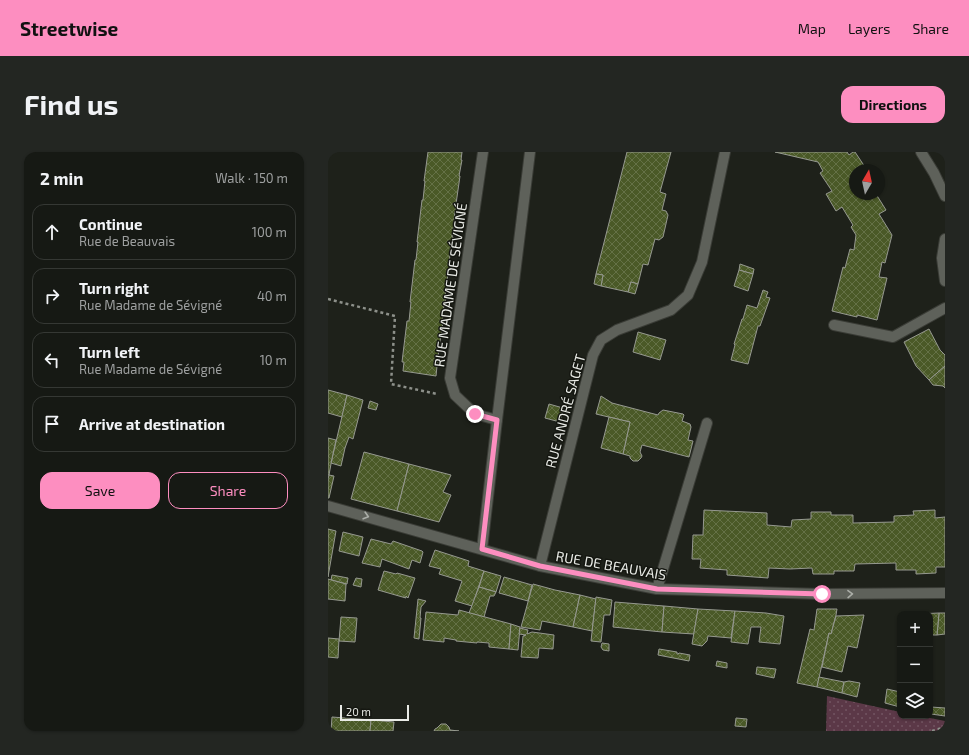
<!DOCTYPE html>
<html lang="en">
<head>
<meta charset="utf-8">
<style>
	body { margin:0; font-family:"Exo 2",sans-serif; background:#232622; color:#f1f3f6 }
	.controls { position:absolute; right:12px; bottom:12px; display:grid; overflow:hidden; border-radius:8px; box-shadow:0 1px 3px #0004 }
	.controls button { width:36px; height:36px; display:grid; place-items:center; padding:0; border:0; border-bottom:1px solid #353834; background:#161914; color:#f1f3f6; font:20px sans-serif }
	.compass { position:absolute; left:521px; top:12px; width:36px; height:36px; border-radius:50%; background:#161914; box-shadow:0 1px 3px #0004; rotate:9deg }
	.scale { position:absolute; left:12px; bottom:10px; width:69px; box-sizing:border-box; padding-left:4px; border:2px solid #e9ebe6; border-top:0; font-size:11px; line-height:14px; white-space:nowrap; color:#e9ebe6; -webkit-text-stroke:3px #151711; paint-order:stroke }
	.stop { position:absolute; width:12px; height:12px; margin:-9px; border:3px solid #fd8ec0; border-radius:50%; background:#fff }
	.stop.end { background:#fd8ec0; border-color:#fff; box-shadow:0 1px 4px #0008 }
	.list { margin:0; padding:0; list-style:none }
	h2 { display:flex; justify-content:space-between; align-items:center; height:52px; margin:0; padding:0 16px; font-size:17px }
	h2 small { font-size:13px; font-weight:400; color:#9ea0a0 }
	.list li { display:grid; grid-template-columns:26px 1fr auto; gap:12px; align-items:center; box-sizing:border-box; height:56px; margin:0 8px 8px; padding:0 8px; border:1px solid #353834; border-radius:12px }
	.list b { display:block; font-size:15px; white-space:nowrap }
	.list p { margin:0; font-size:13px; white-space:nowrap; color:#9ea0a0 }
	.list em { font-size:13px; font-style:normal; color:#9ea0a0 }
	.actions { display:flex; gap:8px; padding:12px 16px }
	.actions a { flex:1; padding:9px 0; border:1px solid #fd8ec0; border-radius:12px; text-align:center; font-size:14px; color:#fd8ec0 }
	.actions .main { background:#fd8ec0; color:#111 }
	.icon { flex:none; width:22px; height:22px; fill:none; stroke:currentColor; stroke-width:2; stroke-linecap:round; stroke-linejoin:round }
	.map { position:relative; flex:none; width:617px; height:579px; overflow:hidden; border-radius:12px }
	header { display:flex; align-items:center; gap:24px; box-sizing:border-box; height:56px; padding:0 20px; background:#fd8ec0; color:#111 }
	header strong { font-size:19px }
	nav { display:flex; gap:22px; margin-inline-start:auto; font-size:14px }
	.intro { display:flex; align-items:center; justify-content:space-between; box-sizing:border-box; height:96px; padding:0 24px }
	h1 { margin:0; font-size:28px }
	.button { padding:10px 18px; border-radius:12px; background:#fd8ec0; color:#111; font-size:14px; font-weight:700 }
	main { display:flex; gap:24px; padding:0 24px }
	aside { flex:1; background:#161914; border-radius:12px; box-shadow:0 1px 3px #0004 }
	.map>svg:first-child { display:block }
	.park { fill:url(#park-dots) }
	.building { fill:url(#building-cross-hatch); stroke:#969990 }
	.lines { fill:none; stroke-linecap:round; stroke-linejoin:round }
	.service-casing { stroke:#3a3c36; stroke-width:12 }
	.minor-casing { stroke:#3a3c36; stroke-width:12 }
	.tertiary-casing { stroke:#3a3c36; stroke-width:12 }
	.path { stroke:#8d908a; stroke-width:2.5; stroke-dasharray:3 3; stroke-linecap:butt }
	.service { stroke:#5e615a; stroke-width:10 }
	.minor { stroke:#5e615a; stroke-width:10 }
	.tertiary { stroke:#5e615a; stroke-width:10 }
	.oneway { stroke:#aaada7 }
	.route { stroke:#fd8ec0; stroke-width:5 }
	.labels { text-anchor:middle; dominant-baseline:central; stroke-width:3; stroke-linejoin:round; paint-order:stroke }
	.street-label { font-size:14px; fill:#e9ebe6; stroke:#151711 }
</style>
</head>
<body>
<header>
<strong>Streetwise</strong>
<nav><a>Map</a><a>Layers</a><a>Share</a></nav>
</header>
<div class="intro"><h1>Find us</h1><a class="button">Directions</a></div>
<main>
<aside>
<h2>2 min<small>Walk · 150 m</small></h2>
<ul class="list">
<li><svg class="icon" aria-label="ahead" viewBox="0 0 24 24"><path d="M12 20V5M6 11l6-6 6 6"/></svg><div><b>Continue</b><p>Rue de Beauvais</p></div><em>100 m</em></li>
<li><svg class="icon" aria-label="right" viewBox="0 0 24 24"><path d="M7 20v-9h11M14 6l5 5-5 5"/></svg><div><b>Turn right</b><p>Rue Madame de Sévigné</p></div><em>40 m</em></li>
<li><svg class="icon" aria-label="left" viewBox="0 0 24 24"><path d="M17 20v-9H6M10 6l-5 5 5 5"/></svg><div><b>Turn left</b><p>Rue Madame de Sévigné</p></div><em>10 m</em></li>
<li><svg class="icon" aria-label="arrive" viewBox="0 0 24 24"><path d="M6 21V4h12l-3 4 3 4H6"/></svg><div><b>Arrive at destination</b></div></li>
</ul>
<div class="actions"><a class="main">Save</a><a>Share</a></div>
</aside>
<div class="map">
<svg width="617" height="579" viewBox="0 0 617 579">
	<defs>
		<pattern id="park-dots" width="8" height="8" patternUnits="userSpaceOnUse"><rect width="8" height="8" fill="#5b3847"/><path d="M2 2h.1M6 6h.1" fill="none" stroke="#735562" stroke-width="1.8" stroke-linecap="round"/></pattern>
		<pattern id="building-cross-hatch" width="8" height="8" patternUnits="userSpaceOnUse"><rect width="8" height="8" fill="#4a5927"/><path d="M0 0l8 8M0 8l8-8" fill="none" stroke="#647146"/></pattern>
	</defs>
	<rect width="100%" height="100%" fill="#1e211a"/>
	<polygon class="park" points="499,544 572,560 572,564 592,564 617,569 617,579 498,579"/>
	<g class="building">
		<polygon points="100,0 134,0 133,8 134,8 131,24 132,24 128,52 129,52 128,59 127,59 126,68 127,69 127,76 125,76 124,85 125,85 125,92 123,92 121,112 122,112 121,120 120,120 119,130 120,130 120,136 118,136 117,145 118,145 117,152 116,152 114,173 115,174 114,181 113,181 112,190 113,191 112,197 111,197 110,206 111,207 110,214 109,214 108,224 75,219 76,210 74,210 79,169 81,169 83,150 82,150 87,108 88,108 90,90 89,90 94,48 95,48 97,29 96,29"/>
		<polygon points="299,0 343,0 332,40 338,42 334,58 338,59 340,63 335,85 331,88 327,87 320,113 315,112 310,132 303,130 300,140 273,134 275,123 268,122"/>
		<polygon points="447,0 519,0 521,3 525,0 527,0 539,18 527,18 527,42 548,42 558,58 551,62 564,83 557,111 554,110 551,125 559,126 549,168 529,163 529,165 504,159 515,115 517,116 522,97 526,98 528,83 523,75 525,73 514,55 508,59 498,42 504,39 492,21 495,19 490,10"/>
		<polygon points="412,112 426,117 425,122 411,118"/>
		<polygon points="411,118 425,122 420,139 406,134"/>
		<polygon points="268,122 275,123 273,134 266,132"/>
		<polygon points="303,130 310,132 307,142 300,140"/>
		<polygon points="435,138 440,140 438,145 442,146 432,174 430,174 420,212 403,208 407,193 406,192 414,167 415,167 419,153 429,156"/>
		<polygon points="601,177 612,198 617,203 617,214 601,228 588,214 576,190"/>
		<polygon points="310,180 338,188 332,208 305,200"/>
		<polygon points="617,214 617,236 615,234 605,233 601,228"/>
		<polygon points="0,238 19,243 14,265 0,261"/>
		<polygon points="19,243 35,248 25,287 21,285 17,296 13,314 3,311"/>
		<polygon points="273,244 284,251 330,263 331,261 335,258 355,262 356,263 354,269 362,272 363,275 360,288 365,289 361,305 314,293 312,300 314,304 313,306 310,309 305,309 302,306 302,304 295,302 302,270 268,262"/>
		<polygon points="42,249 50,252 48,258 40,256"/>
		<polygon points="221,252 235,256 232,270 217,266"/>
		<polygon points="281,265 302,270 295,302 273,296"/>
		<polygon points="0,286 8,288 3,311 3,312 1,323 0,323"/>
		<polygon points="36,300 81,312 69,359 23,347"/>
		<polygon points="81,312 123,323 115,340 123,343 111,370 69,359"/>
		<polygon points="1,323 6,324 1,346 0,346 0,327"/>
		<polygon points="376,358 439,361 439,373 463,375 464,368 483,367 483,360 503,360 503,363 525,363 525,371 566,370 566,364 586,363 585,359 607,358 607,366 617,365 617,415 608,415 608,421 588,422 588,418 568,418 568,411 527,412 526,419 506,419 506,422 485,422 484,416 462,417 441,416 440,426 399,423 399,418 372,416 373,407 364,407 365,383 375,383"/>
		<polygon points="0,377 8,379 0,425"/>
		<polygon points="15,380 35,385 31,404 11,399"/>
		<polygon points="43,387 63,392 65,389 94,399 95,400 92,411 84,408 81,417 54,407 52,415 34,411"/>
		<polygon points="107,398 141,409 140,414 156,419 144,454 127,449 134,429 111,422 113,417 101,414"/>
		<polygon points="56,419 68,422 69,421 87,426 80,446 78,444 78,446 50,438"/>
		<polygon points="156,419 173,424 168,440 151,435"/>
		<polygon points="4,423 20,426 19,432 3,428"/>
		<polygon points="176,425 204,433 200,449 171,441"/>
		<polygon points="28,426 34,427 33,435 25,433"/>
		<polygon points="0,427 18,432 17,449 0,447"/>
		<polygon points="205,432 227,438 252,443 245,475 214,469 212,478 193,475"/>
		<polygon points="151,435 168,440 166,444 162,444 156,465 141,461"/>
		<polygon points="252,443 268,447 264,479 245,475"/>
		<polygon points="268,445 284,448 282,463 276,463 273,490 263,489"/>
		<polygon points="90,447 98,449 93,455 92,466 93,466 91,487 86,486"/>
		<polygon points="287,450 336,454 334,480 285,475"/>
		<polygon points="336,454 370,457 366,482 334,480"/>
		<polygon points="370,457 407,459 403,486 380,484 379,489 374,494 364,492"/>
		<polygon points="489,457 509,457 508,463 503,482 501,481 489,535 469,531 482,477 486,478"/>
		<polygon points="131,458 183,472 181,497 161,495 161,491 149,490 149,491 128,489 128,488 116,486 116,490 95,488 98,460 130,463"/>
		<polygon points="407,459 438,461 456,464 452,492 431,490 433,475 423,475 420,492 403,490"/>
		<polygon points="611,461 617,461 617,482 609,483"/>
		<polygon points="611,461 609,483 602,483 602,462 588,462"/>
		<polygon points="536,463 529,496 520,494 514,520 494,515 501,481 503,482 508,464"/>
		<polygon points="13,465 29,466 27,490 11,489"/>
		<polygon points="183,472 192,475 190,498 181,497"/>
		<polygon points="192,476 200,478 199,482 204,480 226,483 225,497 211,496 210,506 193,505 195,484 198,483 191,482"/>
		<polygon points="0,486 11,487 10,506 0,505"/>
		<polygon points="274,491 281,492 281,499 275,498 273,495"/>
		<polygon points="331,497 349,500 349,502 350,502 351,501 362,503 361,509 330,503"/>
		<polygon points="389,509 399,511 399,516 388,514"/>
		<polygon points="429,515 448,517 446,526 428,522"/>
		<polygon points="491,525 516,530 514,541 489,535"/>
		<polygon points="521,529 532,531 529,545 514,541 516,530"/>
		<polygon points="559,537 572,540 572,555 557,551"/>
		<polygon points="603,555 617,556 617,564 603,562"/>
		<polygon points="4,565 43,568 42,579 46,579 3,579"/>
		<polygon points="408,566 419,567 418,575 407,574"/>
		<polygon points="43,568 66,570 65,579 42,579"/>
		<polygon points="113,572 118,572 121,575 122,578 131,579 106,579 107,577 109,576"/>
	</g>
	<g class="lines">
		<g class="service-casing">
			<polyline id="service" points="506,173 565,185 617,156"/>
		</g>
		<g class="minor-casing">
			<g id="minor">
				<polyline points="593,0 606,21 617,44"/>
				<polyline points="617,87 614,106 617,129"/>
				<polyline points="169,268 202,0"/>
				<polyline points="154,397 169,268 147,262 127,243 122,226 155,0"/>
				<polyline points="212,414 265,203 273,188 289,178 343,158 360,143 374,110 397,0"/>
				<polyline points="329,437 379,271"/>
			</g>
		</g>
		<g class="tertiary-casing">
			<polyline id="tertiary" points="0,354 212,414 329,437 494,442 617,441"/>
		</g>
		<g class="path">
			<polyline points="0,147 67,164 63,232 109,242"/>
			<polyline points="604,579 614,576 617,578"/>
		</g>
		<use href="#service" class="service"/>
		<use href="#minor" class="minor"/>
		<use href="#tertiary" class="tertiary"/>
	</g>
	<defs><path id="oneway-chevron" d="M-2-3.5L2.5 0L-2 3.5" fill="none" stroke-width="1.6" stroke-linecap="round" stroke-linejoin="round"/></defs>
	<g class="oneway">
		<use href="#oneway-chevron" transform="translate(38 364) rotate(16)"/>
		<use href="#oneway-chevron" transform="translate(522 442) rotate(-1)"/>
	</g>
	<g class="lines">
		<polyline class="route" points="147,262 169,268 154,397 212,414 329,437 494,442"/>
	</g>
	<g class="labels">
		<g class="street-label">
			<text transform="translate(122 133) rotate(-82)">RUE MADAME DE SÉVIGNÉ</text>
			<text transform="translate(237 259) rotate(-75)">RUE ANDRÉ SAGET</text>
			<text transform="translate(283 413) rotate(10)">RUE DE BEAUVAIS</text>
		</g>
	</g>
</svg>
<div class="controls">
<button>+</button>
<button>−</button>
<button><svg class="icon" aria-label="layers" viewBox="0 0 24 24"><path d="M12 4l9 5-9 5-9-5zM3 14l9 5 9-5"/></svg></button>
</div>
<svg class="compass" viewBox="-18 -18 36 36"><path d="M0-13l5 13h-10z" fill="#e53935"/><path d="M0 13l5-13h-10z" fill="#9ea0a0"/></svg>
<div class="scale">20 m</div>
<div class="stop" style="left:494px;top:442px"></div>
<div class="stop end" style="left:147px;top:262px"></div>
</div>
</main>
</body>
</html>
